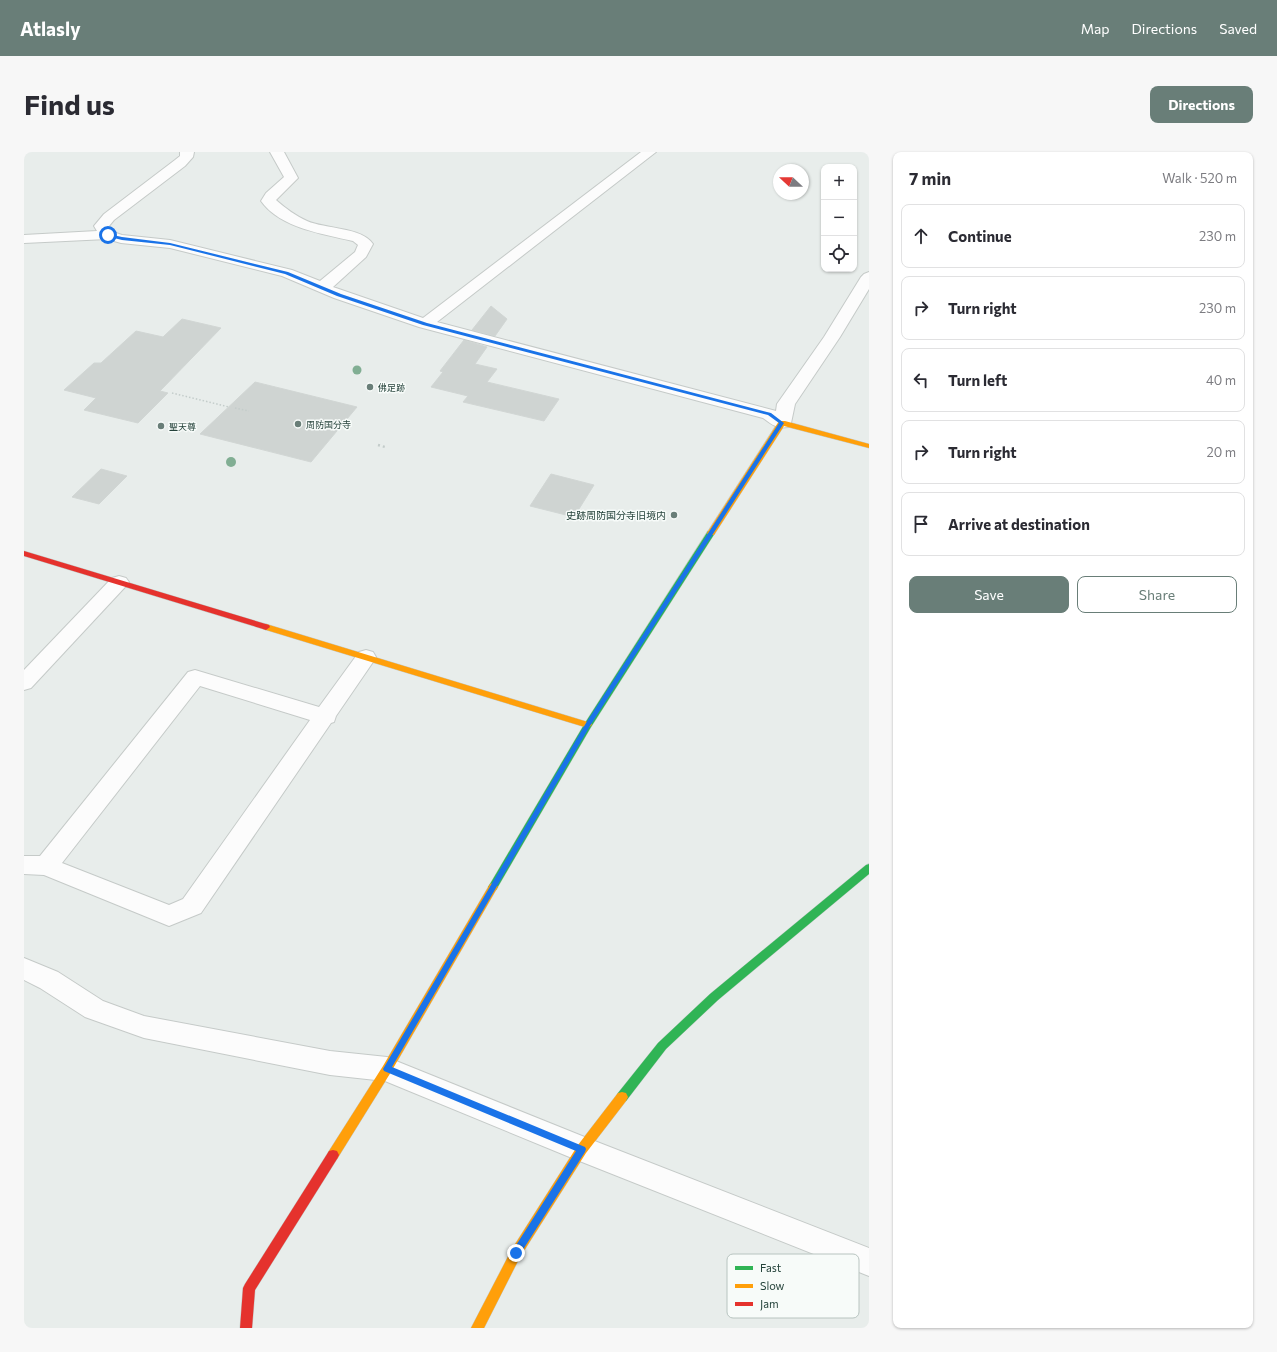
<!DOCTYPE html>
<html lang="en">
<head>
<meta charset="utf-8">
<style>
	body { margin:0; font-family:Commissioner,"Noto Sans JP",sans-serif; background:#f7f7f7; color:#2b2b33 }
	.controls { position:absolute; right:12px; top:12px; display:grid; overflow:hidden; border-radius:8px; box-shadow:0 1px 3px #0004 }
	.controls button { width:36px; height:36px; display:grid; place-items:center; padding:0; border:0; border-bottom:1px solid #e1e1e2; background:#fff; color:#2b2b33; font:20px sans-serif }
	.compass { position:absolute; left:749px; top:12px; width:36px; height:36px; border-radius:50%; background:#fff; box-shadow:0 1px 3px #0004; rotate:292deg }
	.stop { position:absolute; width:12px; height:12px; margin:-9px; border:3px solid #1a73e8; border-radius:50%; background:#fff }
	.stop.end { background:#1a73e8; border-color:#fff; box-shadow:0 1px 4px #0008 }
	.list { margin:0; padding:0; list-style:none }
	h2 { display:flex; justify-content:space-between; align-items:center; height:52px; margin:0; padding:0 16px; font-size:17px }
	h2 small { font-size:13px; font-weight:400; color:#7c7c81 }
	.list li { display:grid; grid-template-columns:26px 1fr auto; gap:12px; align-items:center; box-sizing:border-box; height:64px; margin:0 8px 8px; padding:0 8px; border:1px solid #e1e1e2; border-radius:8px }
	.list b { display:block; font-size:15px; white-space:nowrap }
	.list em { font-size:13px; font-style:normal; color:#7c7c81 }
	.actions { display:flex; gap:8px; padding:12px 16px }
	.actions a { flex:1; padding:9px 0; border:1px solid #697e78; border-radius:8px; text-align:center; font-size:14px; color:#697e78 }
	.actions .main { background:#697e78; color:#fff }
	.icon { flex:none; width:22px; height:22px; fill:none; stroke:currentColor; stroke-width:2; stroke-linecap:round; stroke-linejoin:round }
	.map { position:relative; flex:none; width:845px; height:1176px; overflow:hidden; border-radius:8px }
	header { display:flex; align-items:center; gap:24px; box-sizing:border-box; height:56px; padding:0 20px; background:#697e78; color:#fff }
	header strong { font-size:19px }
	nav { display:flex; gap:22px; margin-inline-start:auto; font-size:14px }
	.intro { display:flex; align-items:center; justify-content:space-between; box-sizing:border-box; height:96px; padding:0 24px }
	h1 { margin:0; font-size:28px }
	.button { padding:10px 18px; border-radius:8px; background:#697e78; color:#fff; font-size:14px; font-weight:700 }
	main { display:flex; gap:24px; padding:0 24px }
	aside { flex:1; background:#fff; border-radius:8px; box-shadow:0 1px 3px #0004 }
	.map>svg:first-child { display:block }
	.building { fill:#cfd4d2; stroke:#d1d6d4 }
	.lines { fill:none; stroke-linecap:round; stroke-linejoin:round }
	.street-casing { stroke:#c5cac8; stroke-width:2 }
	.fast-casing { stroke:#c3cbc8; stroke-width:1 }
	.slow-casing { stroke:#c3cbc8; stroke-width:1 }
	.jam-casing { stroke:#c3cbc8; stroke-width:1 }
	.path-far1 { stroke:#c3ccca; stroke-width:1.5; stroke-dasharray:1.5 2; stroke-linecap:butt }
	.path { stroke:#c3ccca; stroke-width:2.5; stroke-dasharray:2 3; stroke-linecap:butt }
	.street { fill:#fcfcfc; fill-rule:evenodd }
	.fast { fill:#30b455; fill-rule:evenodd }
	.slow { fill:#ff9f0a; fill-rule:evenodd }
	.jam { fill:#e5322d; fill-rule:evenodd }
	.tree { fill:#81ae93 }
	.route { fill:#1a73e8 }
	.poi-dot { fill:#697e78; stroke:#f7fbf9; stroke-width:1.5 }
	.labels { text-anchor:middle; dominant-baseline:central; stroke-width:3; stroke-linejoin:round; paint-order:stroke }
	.far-poi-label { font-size:9px; fill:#24423a; stroke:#f7fbf9; text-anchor:start }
	.poi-label { font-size:10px; fill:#24423a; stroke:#f7fbf9; text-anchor:end }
	.key { fill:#f7fbf9; stroke:#b8c4c0; stroke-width:1 }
	.key-label { font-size:11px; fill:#24423a }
</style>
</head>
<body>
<header>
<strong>Atlasly</strong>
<nav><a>Map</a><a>Directions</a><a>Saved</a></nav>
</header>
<div class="intro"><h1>Find us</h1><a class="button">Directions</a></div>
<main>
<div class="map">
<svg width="845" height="1176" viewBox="0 0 845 1176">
	<rect width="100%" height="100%" fill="#e8edeb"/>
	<g class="building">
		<polygon points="467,154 483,167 471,184 448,178"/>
		<polygon points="158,167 197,176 136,239 144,241 114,271 60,258 72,246 40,238 70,211 77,211 112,179 139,185"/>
		<polygon points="440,188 463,195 451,212 473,217 463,230 535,247 520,269 439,250 444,244 407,235 419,220 416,219"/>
		<polygon points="231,230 333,255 287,310 176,282"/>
		<polygon points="77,317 103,324 75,352 48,345"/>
		<polygon points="527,322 570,333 550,365 506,354"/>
	</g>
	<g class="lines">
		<g class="street-casing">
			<g id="street">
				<path d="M156,0H170L169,5L161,14L90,68L85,74L89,80L98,83L146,88L268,118L296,129L331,100L334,93L329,89C299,82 256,76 237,49L242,41L260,25L246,0H260L274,26L252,48C261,56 272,64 283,69C301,77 338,75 349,92L342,105L309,135L399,166L617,0H632L413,170L752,259L753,252L800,185L837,125L840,122L845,120V137L816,185L771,252L767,271L764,275C753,277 747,272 739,266L395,175L310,146L258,124L146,96L97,91L83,87L0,91V83L73,79L70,74L80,62L151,8L156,4Z"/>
				<polygon points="95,424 102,426 105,430 102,434 7,536 0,538 0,518 88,426"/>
				<path d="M342,498L349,500L352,505L349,510L312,564L310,570L307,571L177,761L145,774L20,723L0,722V704H16L164,520L171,518L295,555L335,500ZM176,534L286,568L159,747L145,753L38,711Z"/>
				<polygon points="0,806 34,820 79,849 120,864 306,899 363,905 372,909 568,988 845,1096 845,1124 548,1006 361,929 306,923 120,886 61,865 16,836 0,828"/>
			</g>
		</g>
		<g class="fast-casing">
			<g id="fast">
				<polygon points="684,379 690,379 691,381 567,575 472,738 469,739 466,738 464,735 466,732 561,571"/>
				<polygon points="845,712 845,722 694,848 642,897 602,949 598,950 594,949 592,945 594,941 634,891 686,842 842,713"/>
			</g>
		</g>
		<g class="slow-casing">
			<g id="slow">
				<polygon points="755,269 761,269 845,292 845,296 760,274 690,383 684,383 683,381"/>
				<polygon points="242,472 567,571 568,573 564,576 239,477 238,475"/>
				<polygon points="469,731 472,732 474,735 472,738 367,920 313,1007 309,1008 305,1007 303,1003 305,999 359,914 466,732"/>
				<polygon points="598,940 602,941 604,945 602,949 562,1001 496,1105 460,1176 447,1176 488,1097 554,993 594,941"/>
			</g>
		</g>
		<g class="jam-casing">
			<g id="jam">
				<polygon points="0,399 245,473 246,475 242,478 239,477 0,404"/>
				<polygon points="309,998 313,999 315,1003 313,1007 231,1138 228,1176 216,1176 219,1136 221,1132 305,999"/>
			</g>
		</g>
		<g class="path-far1">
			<polyline points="148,241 205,255"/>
			<polyline points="211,256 225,259"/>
		</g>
		<polyline class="path" points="354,293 361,295"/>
		<use href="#street" class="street"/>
		<use href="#fast" class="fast"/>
		<use href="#slow" class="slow"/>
		<use href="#jam" class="jam"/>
	</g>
	<g class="tree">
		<circle cx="333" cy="218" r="4.5"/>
		<circle cx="207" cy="310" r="5"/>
	</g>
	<polygon class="route" points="84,82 98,85 146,91 264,120 317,142 403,171 747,261 760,271 566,574 368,915 561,995 562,997 561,1000 495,1104 492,1105 489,1104 488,1101 489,1098 552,999 360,919 359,917 562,571 755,271 744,263 399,173 313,144 261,122 146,93 98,88 82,84"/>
	<g class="poi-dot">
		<circle cx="346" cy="235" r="4"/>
		<circle cx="274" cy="272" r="4"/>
		<circle cx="137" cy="274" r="4"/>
		<circle cx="650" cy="363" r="4"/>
	</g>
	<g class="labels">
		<g class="far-poi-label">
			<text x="354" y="235">佛足跡</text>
			<text x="282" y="272">周防国分寺</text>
			<text x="145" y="274">聖天尊</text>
		</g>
		<g class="poi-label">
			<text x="642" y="363">史跡周防国分寺旧境内</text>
		</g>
	</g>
	<rect x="703" y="1102" width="132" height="64" rx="6" class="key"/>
	<rect x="711" y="1114" width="18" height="4" fill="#30b455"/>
	<rect x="711" y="1132" width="18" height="4" fill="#ff9f0a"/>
	<rect x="711" y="1150" width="18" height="4" fill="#e5322d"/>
	<g class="key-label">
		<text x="736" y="1120">Fast</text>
		<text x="736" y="1138">Slow</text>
		<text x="736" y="1156">Jam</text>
	</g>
</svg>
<div class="controls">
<button>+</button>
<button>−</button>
<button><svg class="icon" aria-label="locate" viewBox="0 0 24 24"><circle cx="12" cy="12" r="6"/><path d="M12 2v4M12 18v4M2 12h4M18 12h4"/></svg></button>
</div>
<svg class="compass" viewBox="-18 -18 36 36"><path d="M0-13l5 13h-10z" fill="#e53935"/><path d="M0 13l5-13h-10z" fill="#7c7c81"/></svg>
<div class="stop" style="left:84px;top:83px"></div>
<div class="stop end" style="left:492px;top:1101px"></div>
</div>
<aside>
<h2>7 min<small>Walk · 520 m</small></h2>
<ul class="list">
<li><svg class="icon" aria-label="ahead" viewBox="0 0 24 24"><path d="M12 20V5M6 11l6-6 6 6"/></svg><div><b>Continue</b></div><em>230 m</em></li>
<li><svg class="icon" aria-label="right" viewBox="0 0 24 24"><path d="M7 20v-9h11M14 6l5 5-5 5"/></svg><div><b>Turn right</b></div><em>230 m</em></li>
<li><svg class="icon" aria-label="left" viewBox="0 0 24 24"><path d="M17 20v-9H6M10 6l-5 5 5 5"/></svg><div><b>Turn left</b></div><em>40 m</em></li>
<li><svg class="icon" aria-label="right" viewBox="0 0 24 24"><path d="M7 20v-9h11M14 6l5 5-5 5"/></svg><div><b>Turn right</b></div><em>20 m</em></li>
<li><svg class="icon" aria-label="arrive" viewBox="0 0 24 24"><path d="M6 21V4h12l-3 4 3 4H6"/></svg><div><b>Arrive at destination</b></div></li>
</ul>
<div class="actions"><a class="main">Save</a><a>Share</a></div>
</aside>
</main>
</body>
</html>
